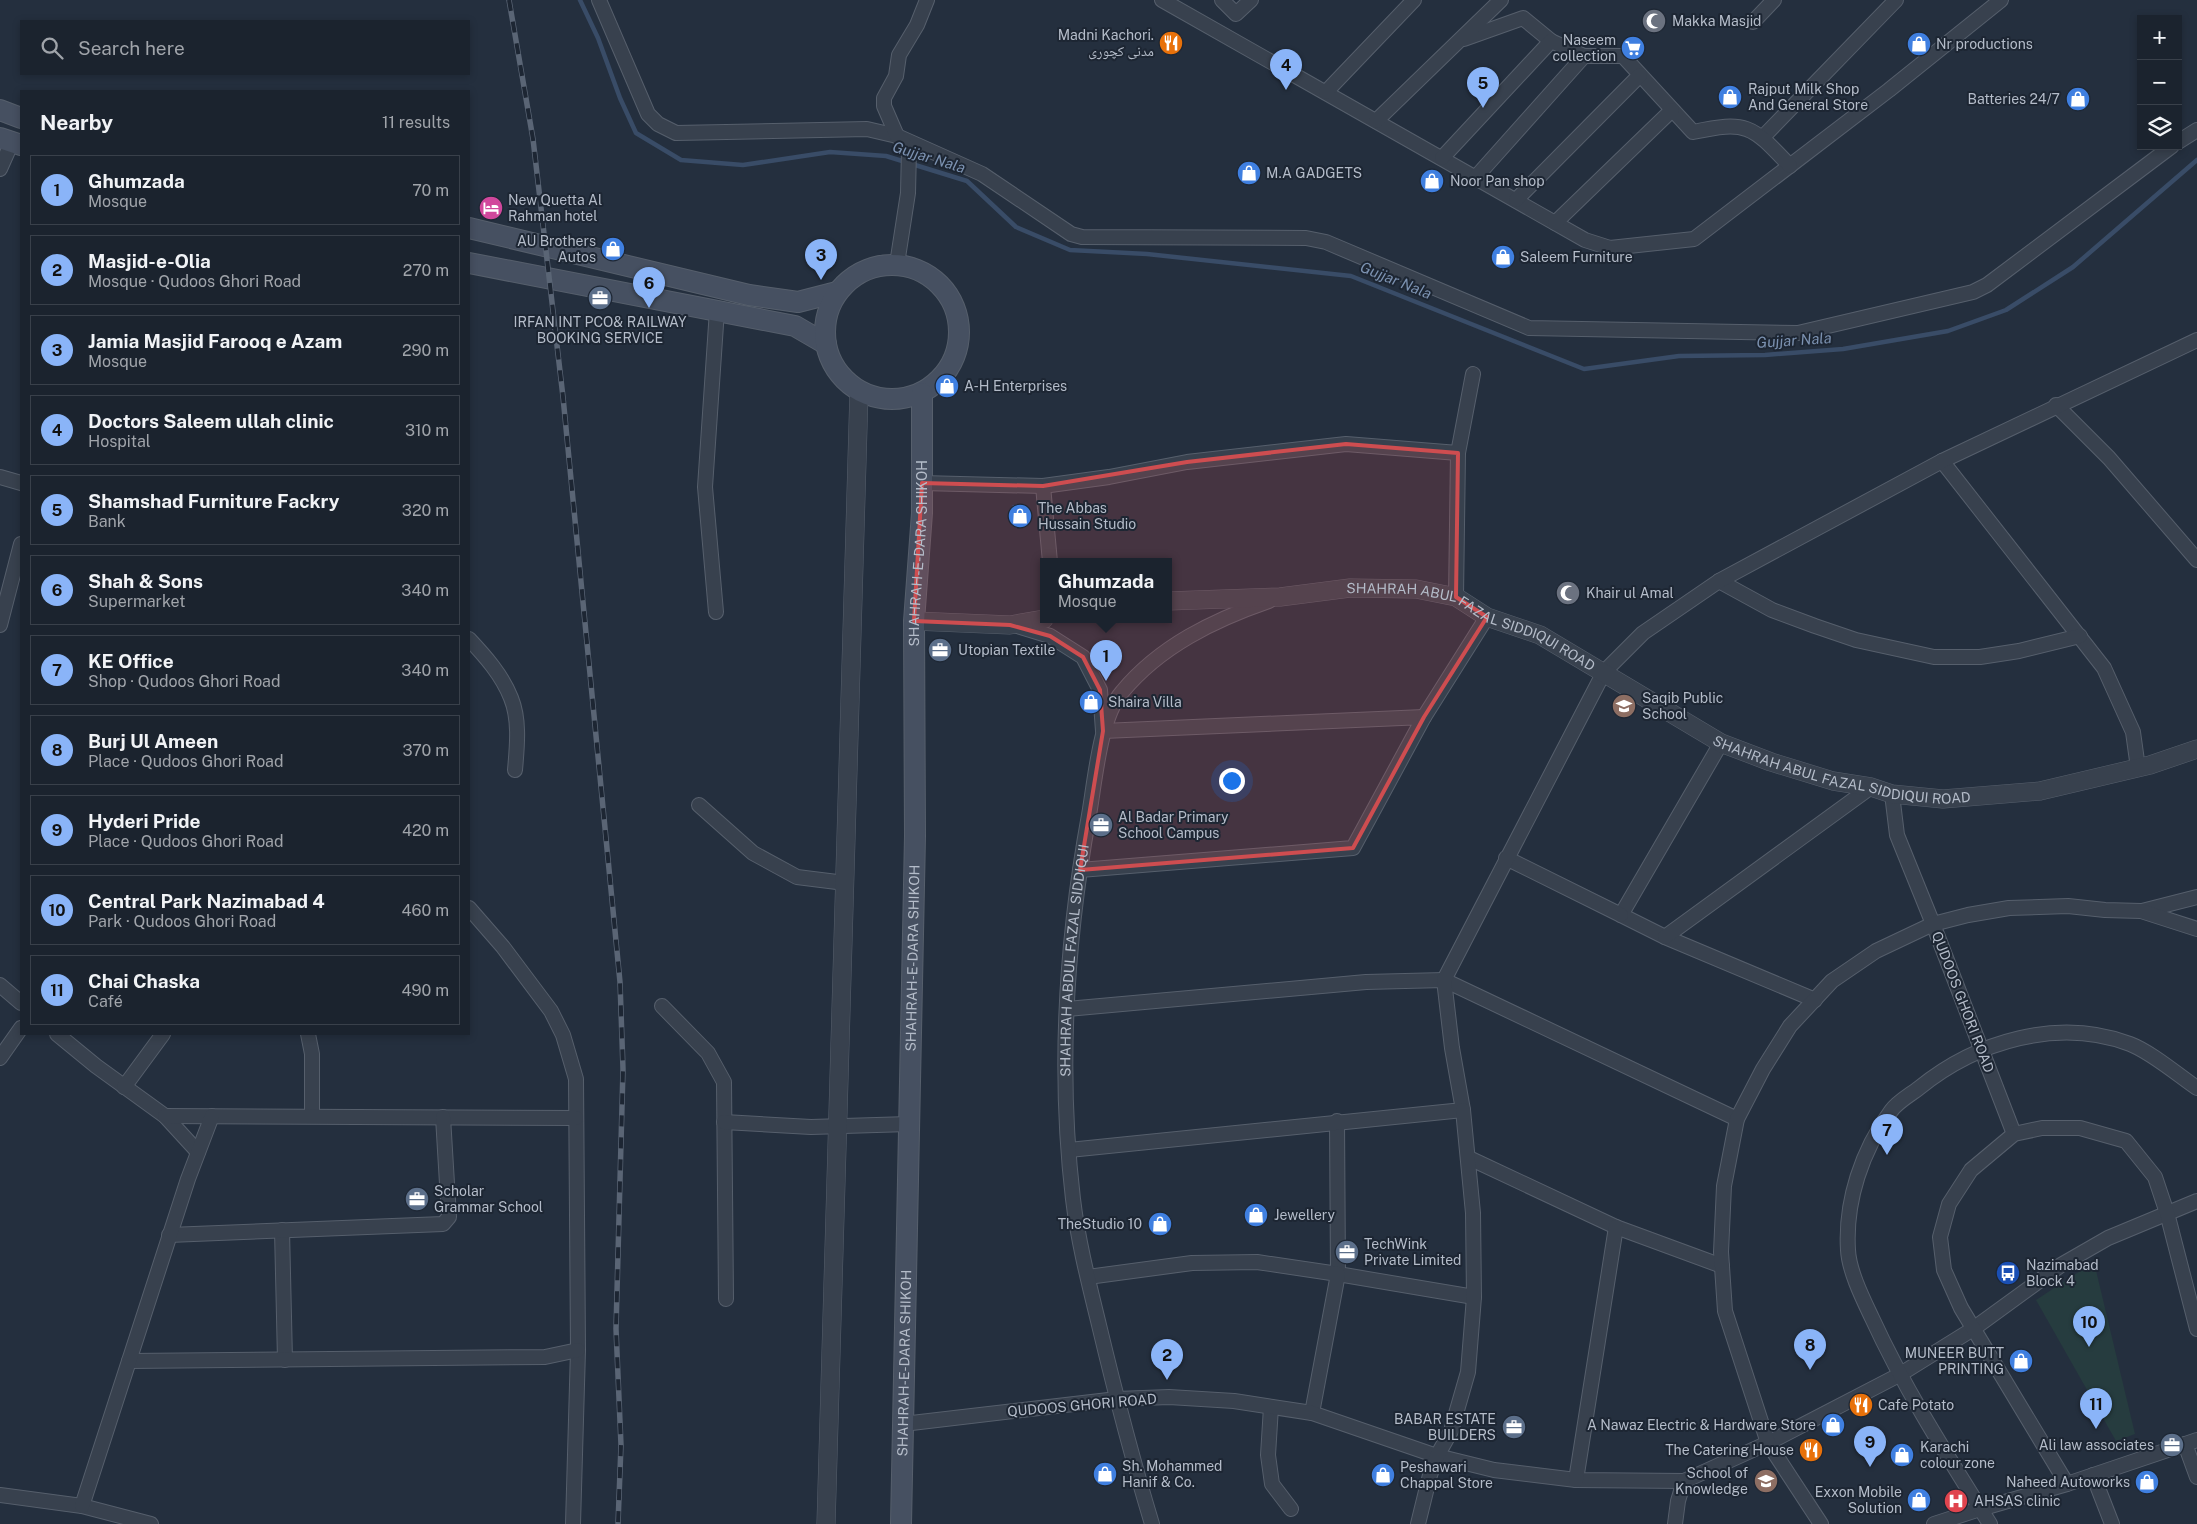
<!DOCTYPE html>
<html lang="en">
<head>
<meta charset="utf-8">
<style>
	body { margin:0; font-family:"Public Sans","Noto Naskh Arabic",sans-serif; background:#242b36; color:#f1f3f6 }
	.controls { position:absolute; right:15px; top:15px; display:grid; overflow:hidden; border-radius:0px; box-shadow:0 2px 8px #0003 }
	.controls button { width:45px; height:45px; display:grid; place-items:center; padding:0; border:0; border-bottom:1px solid #39404a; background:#1b232e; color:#f1f3f6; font:25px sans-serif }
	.you { position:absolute; left:1231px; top:780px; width:18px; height:18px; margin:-12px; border:4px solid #fff; border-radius:50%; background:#1a73e8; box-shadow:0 0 0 8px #1a73e833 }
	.badge { display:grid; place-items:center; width:32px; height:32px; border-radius:50%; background:#8ab4f8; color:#111; font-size:16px; font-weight:700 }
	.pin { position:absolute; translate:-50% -41px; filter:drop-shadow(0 1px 2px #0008) }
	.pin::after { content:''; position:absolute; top:26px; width:18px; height:15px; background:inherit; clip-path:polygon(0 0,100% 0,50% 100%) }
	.popup { position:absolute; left:1040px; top:558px; width:132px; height:65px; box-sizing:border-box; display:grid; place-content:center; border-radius:0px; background:#1b232e; filter:drop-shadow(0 1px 4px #0005); font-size:16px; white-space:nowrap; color:#a0a4aa }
	.popup b { font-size:19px; color:#f1f3f6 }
	.popup::after { content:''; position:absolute; left:50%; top:100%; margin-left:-10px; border:10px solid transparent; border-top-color:#1b232e }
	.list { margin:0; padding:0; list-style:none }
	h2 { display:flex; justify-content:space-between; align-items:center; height:65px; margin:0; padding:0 20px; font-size:21px }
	h2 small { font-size:16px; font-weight:400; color:#a0a4aa }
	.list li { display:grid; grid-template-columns:32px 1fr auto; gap:15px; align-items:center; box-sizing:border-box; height:70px; margin:0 10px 10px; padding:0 10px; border:1px solid #39404a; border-radius:0px }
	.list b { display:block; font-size:19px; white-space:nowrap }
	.list p { margin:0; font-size:16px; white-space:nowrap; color:#a0a4aa }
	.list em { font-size:16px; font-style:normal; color:#a0a4aa }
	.icon { flex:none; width:28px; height:28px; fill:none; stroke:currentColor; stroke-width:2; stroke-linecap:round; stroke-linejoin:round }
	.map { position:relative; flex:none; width:2197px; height:1524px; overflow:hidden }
	.search { position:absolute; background:#1b232e; box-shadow:0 2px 8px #0003; left:20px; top:20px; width:450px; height:55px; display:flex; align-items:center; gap:12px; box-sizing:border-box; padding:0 18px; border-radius:0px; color:#a0a4aa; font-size:19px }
	.panel { position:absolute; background:#1b232e; box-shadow:0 2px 8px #0003; left:20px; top:90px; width:450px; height:945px; border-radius:0px }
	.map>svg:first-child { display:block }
	.green { fill:#263c3f }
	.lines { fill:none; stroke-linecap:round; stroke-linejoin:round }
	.stream { stroke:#394c67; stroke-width:4.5 }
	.minor-casing { stroke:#565f6c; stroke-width:16 }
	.tertiary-casing { stroke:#565f6c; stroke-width:19 }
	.secondary-casing { stroke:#565f6c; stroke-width:22 }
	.minor { stroke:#38414e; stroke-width:14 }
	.tertiary { stroke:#38414e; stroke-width:18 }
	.secondary { stroke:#465061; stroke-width:20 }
	.rail-casing { stroke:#5a6575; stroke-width:5.5 }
	.rail { stroke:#1d2633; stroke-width:4; stroke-dasharray:11; stroke-linecap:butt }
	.marked { fill:#ce4d50; fill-opacity:0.2; stroke:#ce4d50; stroke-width:4; stroke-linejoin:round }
	.labels { text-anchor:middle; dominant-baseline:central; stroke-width:4; stroke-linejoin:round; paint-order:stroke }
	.poi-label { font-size:14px; fill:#b4bcc9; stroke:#1d2633; text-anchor:start }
	.street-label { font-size:14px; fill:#b4bcc9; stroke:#1d2633 }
	.water-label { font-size:15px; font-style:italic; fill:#7c92b1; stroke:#1d2633 }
</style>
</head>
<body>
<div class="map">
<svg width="2197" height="1524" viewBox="0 0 2197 1524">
	<rect width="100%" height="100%" fill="#242f3e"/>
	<polygon class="green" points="2094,1262 2135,1434 2116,1441 2036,1300"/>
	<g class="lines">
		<polyline class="stream" points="580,0 598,38 620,98 636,133 681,160 743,165 830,152 886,156 967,181 1016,227 1070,250 1147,254 1351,276 1584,369 1679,356 1765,355 1843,349 1948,331 2006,310 2073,267 2197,160"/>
		<g class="minor-casing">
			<g id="minor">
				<polyline points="599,0 648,114 658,124 676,133 867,129 897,136 982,174 1071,234 1082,237 1306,238 1326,242 1529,328 1798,333 1973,292 1987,285 2172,146"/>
				<polyline points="1162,0 1585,240 1610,248 1694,239 1889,90 2001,0"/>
				<polyline points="1222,0 1236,14 1251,0"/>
				<polyline points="1753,22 1774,0"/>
				<polyline points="1464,39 1523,18 1551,41"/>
				<polyline points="1326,92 1414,0"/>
				<polyline points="1376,121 1501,0"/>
				<polyline points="1763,137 1896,0"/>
				<polyline points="2178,142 2197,130"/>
				<polyline points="1442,158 1551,41 1584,56"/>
				<polyline points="0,169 12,142"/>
				<path d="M1476,177L1584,56H1623L1693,132C1748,120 1752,126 1790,166"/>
				<polyline points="1516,200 1640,75"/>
				<polyline points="1555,223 1672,110"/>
				<polyline points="897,264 908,193 909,149 897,136 884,106 884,98 896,76 899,55 917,25 927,0"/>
				<polyline points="2056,405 2109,458 2197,560"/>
				<polyline points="1942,461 2104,668 2133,732 2138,768"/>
				<polyline points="0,477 21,483"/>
				<polyline points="922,483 1043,486 1109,477 1187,462 1346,444 1458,453"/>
				<polyline points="1043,486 1050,562"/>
				<polyline points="1719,581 1772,610 1815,626 1856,640 1934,657 1980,657 2019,651 2080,636"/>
				<polyline points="1456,597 1458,453 1473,374"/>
				<polyline points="716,612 705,487 717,310"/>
				<polyline points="0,625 21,544"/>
				<polyline points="1014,625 1050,636 1083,657 1100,690 1103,731 1424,717 1353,848 1080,870"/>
				<path d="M469,639C485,656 502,675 511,698C520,720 517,747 515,770"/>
				<polyline points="1424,717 1487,617"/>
				<polyline points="1721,743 1621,915 1665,937 1815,1000"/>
				<polyline points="1892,794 1897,835 1933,924 2014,1134"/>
				<polyline points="699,805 753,853 797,877 845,883"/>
				<polyline points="1506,858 1621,915"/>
				<polyline points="469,908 503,947 551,1011 563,1035 576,1079 578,1350 573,1524"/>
				<polyline points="2142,911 2197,897"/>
				<polyline points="1665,937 1871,787"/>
				<polyline points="0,985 21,1003"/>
				<polyline points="662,1006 708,1053 724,1082 726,1299"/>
				<polyline points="1067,1009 1366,982 1444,980 1737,1119"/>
				<polyline points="57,1034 96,1066 165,1116 198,1152"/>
				<polyline points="308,1034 312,1054 312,1116"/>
				<polyline points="0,1058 21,1028"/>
				<polyline points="124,1087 163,1034"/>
				<polyline points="165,1116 576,1118"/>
				<polyline points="1337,1121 1338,1274 1474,1297"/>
				<polyline points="724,1122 811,1127 909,1124"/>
				<polyline points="1069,1150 1463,1110 1452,1048 1444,980 1604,672 1643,633 1719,581 1942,461 2197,340"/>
				<polyline points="1469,1158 1616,1227 1722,1266"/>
				<polyline points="282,1230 285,1360"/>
				<polyline points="169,1235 443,1224 449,1217 443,1117"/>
				<polyline points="1088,1277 1192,1263 1257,1262 1338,1274 1312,1413"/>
				<polyline points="129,1361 545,1357 578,1350"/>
				<polyline points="1271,1407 1268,1455 1272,1484 1291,1509"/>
				<polyline points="903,1424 1117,1399 1169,1397 1234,1401 1312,1413 1437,1456 1494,1470 1576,1480 1684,1481 1768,1443 1899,1375 1973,1329 2061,1265 2108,1238 2197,1201"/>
				<polyline points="2185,1444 2197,1477"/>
				<polyline points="2093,1475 2112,1524"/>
				<polyline points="1576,1480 1616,1227"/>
				<polyline points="2067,1484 1961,1308 1944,1270 1940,1237 1949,1204 1971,1170 2014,1134 2042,1128 2080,1128 2126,1141 2155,1177 2167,1213 2197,1329"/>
				<polyline points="0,1495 82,1506 151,1524"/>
				<polyline points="82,1506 188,1179 212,1116"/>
				<path id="s1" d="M1152,1524C1132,1458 1115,1392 1099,1325C1089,1284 1078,1241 1073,1199C1058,1071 1066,941 1089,815C1095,781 1100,717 1122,692C1160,646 1214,620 1269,601"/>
				<polyline points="1418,1524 1430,1475 1437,1456 1451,1431 1468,1372 1474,1297 1473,1213 1463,1110"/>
				<polyline points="1675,1524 1678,1501 1684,1481"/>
				<polyline points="1821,1524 1768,1443 1725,1311 1721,1252 1724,1186 1737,1119 1763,1069 1790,1026 1832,981 1876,951 1933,924 1968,915 2009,908 2068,906 2105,910 2141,911 2197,929"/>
				<polyline points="1934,1524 1980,1509 2067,1484 2197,1440"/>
				<path d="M1990,1524C1948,1457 1905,1390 1872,1318C1863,1299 1849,1271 1848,1250C1845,1201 1862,1150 1891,1111C1897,1102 1910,1095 1919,1088C1977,1041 2058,1017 2130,1044C2151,1052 2178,1075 2197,1088"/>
			</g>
		</g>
		<g class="tertiary-casing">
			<g id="tertiary">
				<path id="s2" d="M1168,601L1280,597L1350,588L1416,589L1456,597L1487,617L1540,635L1721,743L1771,762L1833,781L1871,787L1892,794L1943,799L2040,791L2150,765L2197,749"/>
				<polyline points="914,621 1010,625 1044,619"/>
				<polyline points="826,1524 859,392"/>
			</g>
		</g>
		<g class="secondary-casing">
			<g id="secondary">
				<polyline points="0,110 21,118"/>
				<polyline points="0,138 21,145"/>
				<polyline points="469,228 749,295 798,302 837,292"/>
				<polyline points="469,263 795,326 826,344"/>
				<circle cx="892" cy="332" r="67"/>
				<path id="s3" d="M901,1524L915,836L914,621L922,513V393"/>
			</g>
		</g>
		<use href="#minor" class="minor"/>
		<use href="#tertiary" class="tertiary"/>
		<use href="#secondary" class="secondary"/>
		<g class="rail-casing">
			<polyline id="rail" points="509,0 533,139 563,397 620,982 623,1069 616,1329 621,1445 618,1524"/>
		</g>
		<use href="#rail" class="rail"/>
	</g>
	<path class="marked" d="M1346,444L1458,453L1456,597L1487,617L1424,717L1353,848L1080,870L1103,731L1100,690L1083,657L1050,636L1010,625L914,621L922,483L1043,486L1187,462Z"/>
	<defs>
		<g id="mosque-disc" transform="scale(1.25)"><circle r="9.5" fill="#6b7280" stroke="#1d2633"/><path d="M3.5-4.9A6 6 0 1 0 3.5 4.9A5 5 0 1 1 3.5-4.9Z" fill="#fff"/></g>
		<g id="restaurant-disc" transform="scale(1.25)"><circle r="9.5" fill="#e8710a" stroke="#1d2633"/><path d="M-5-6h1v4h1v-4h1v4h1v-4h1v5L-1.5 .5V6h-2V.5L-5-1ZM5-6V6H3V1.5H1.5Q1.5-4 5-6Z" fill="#fff"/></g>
		<g id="shop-disc" transform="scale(1.25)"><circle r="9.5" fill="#3f7fe0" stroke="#1d2633"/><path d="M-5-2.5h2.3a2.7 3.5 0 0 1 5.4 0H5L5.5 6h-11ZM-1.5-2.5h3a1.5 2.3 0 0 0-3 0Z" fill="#fff"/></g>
		<g id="supermarket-disc" transform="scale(1.25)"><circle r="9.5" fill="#3f7fe0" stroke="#1d2633"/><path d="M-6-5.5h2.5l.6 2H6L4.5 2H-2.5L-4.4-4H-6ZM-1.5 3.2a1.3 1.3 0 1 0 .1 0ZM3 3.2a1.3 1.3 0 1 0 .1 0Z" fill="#fff"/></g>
		<g id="hotel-disc" transform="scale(1.25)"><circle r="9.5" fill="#d1479c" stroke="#1d2633"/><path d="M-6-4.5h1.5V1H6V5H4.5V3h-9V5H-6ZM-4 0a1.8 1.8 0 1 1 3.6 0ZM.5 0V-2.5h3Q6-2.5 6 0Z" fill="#fff"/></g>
		<g id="office-disc" transform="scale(1.25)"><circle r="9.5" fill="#5c6f8a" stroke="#1d2633"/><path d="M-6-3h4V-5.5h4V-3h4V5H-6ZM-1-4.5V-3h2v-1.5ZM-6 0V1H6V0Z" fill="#fff"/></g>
		<g id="school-disc" transform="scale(1.25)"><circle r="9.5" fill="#8d6e63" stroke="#1d2633"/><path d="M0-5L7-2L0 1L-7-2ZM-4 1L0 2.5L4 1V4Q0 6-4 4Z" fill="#fff"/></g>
		<g id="bus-disc" transform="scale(1.25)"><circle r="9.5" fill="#1a4fb4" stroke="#1d2633"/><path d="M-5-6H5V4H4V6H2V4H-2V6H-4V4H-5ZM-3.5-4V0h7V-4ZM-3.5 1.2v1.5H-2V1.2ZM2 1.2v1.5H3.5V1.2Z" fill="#fff"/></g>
		<g id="hospital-disc" transform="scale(1.25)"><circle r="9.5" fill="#e0444e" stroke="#1d2633"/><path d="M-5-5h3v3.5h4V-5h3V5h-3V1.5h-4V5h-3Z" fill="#fff"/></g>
	</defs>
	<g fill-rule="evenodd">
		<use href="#mosque-disc" x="1654" y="21"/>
		<use href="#restaurant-disc" x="1171" y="43"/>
		<use href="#shop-disc" x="1919" y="44"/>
		<use href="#supermarket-disc" x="1633" y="48"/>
		<use href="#shop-disc" x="1730" y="97"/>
		<use href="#shop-disc" x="2078" y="99"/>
		<use href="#shop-disc" x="1249" y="173"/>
		<use href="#shop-disc" x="1432" y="181"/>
		<use href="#hotel-disc" x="491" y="208"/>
		<use href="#shop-disc" x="613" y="249"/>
		<use href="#shop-disc" x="1503" y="257"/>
		<use href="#office-disc" x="600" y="298"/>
		<use href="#shop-disc" x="947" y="386"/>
		<use href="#shop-disc" x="1020" y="516"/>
		<use href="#mosque-disc" x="1568" y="593"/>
		<use href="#office-disc" x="940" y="650"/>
		<use href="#shop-disc" x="1091" y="702"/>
		<use href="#school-disc" x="1624" y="706"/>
		<use href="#office-disc" x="1101" y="825"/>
		<use href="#office-disc" x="417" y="1199"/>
		<use href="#shop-disc" x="1256" y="1215"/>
		<use href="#shop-disc" x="1160" y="1224"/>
		<use href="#office-disc" x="1347" y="1252"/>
		<use href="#bus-disc" x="2008" y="1273"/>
		<use href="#shop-disc" x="2021" y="1361"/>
		<use href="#restaurant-disc" x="1861" y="1405"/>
		<use href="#shop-disc" x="1833" y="1425"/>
		<use href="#office-disc" x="1514" y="1427"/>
		<use href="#office-disc" x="2172" y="1445"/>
		<use href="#restaurant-disc" x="1811" y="1450"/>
		<use href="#shop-disc" x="1902" y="1455"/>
		<use href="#shop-disc" x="1105" y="1474"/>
		<use href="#shop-disc" x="1383" y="1475"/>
		<use href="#school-disc" x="1766" y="1481"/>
		<use href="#shop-disc" x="2147" y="1482"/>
		<use href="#shop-disc" x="1919" y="1500"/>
		<use href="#hospital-disc" x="1956" y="1501"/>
	</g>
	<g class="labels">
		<g class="poi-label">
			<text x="1672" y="21">Makka Masjid</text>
			<text x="1154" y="35" text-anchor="end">Madni Kachori.<tspan x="1154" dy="16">مدنی کچوری</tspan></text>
			<text x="1616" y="40" text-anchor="end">Naseem<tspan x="1616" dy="16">collection</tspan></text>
			<text x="1936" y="44">Nr productions</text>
			<text x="1748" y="89">Rajput Milk Shop<tspan x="1748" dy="16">And General Store</tspan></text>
			<text x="2060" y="99" text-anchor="end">Batteries 24/7</text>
			<text x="1266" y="173">M.A GADGETS</text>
			<text x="1450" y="181">Noor Pan shop</text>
			<text x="508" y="200">New Quetta Al<tspan x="508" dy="16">Rahman hotel</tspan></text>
			<text x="596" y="241" text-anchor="end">AU Brothers<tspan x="596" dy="16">Autos</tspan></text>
			<text x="1520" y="257">Saleem Furniture</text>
			<text x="600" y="322" text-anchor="middle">IRFAN INT PCO&amp; RAILWAY<tspan x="600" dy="16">BOOKING SERVICE</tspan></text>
			<text x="964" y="386">A-H Enterprises</text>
			<text x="1038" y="508">The Abbas<tspan x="1038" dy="16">Hussain Studio</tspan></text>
			<text x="1586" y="593">Khair ul Amal</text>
			<text x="958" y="650">Utopian Textile</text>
			<text x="1642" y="698">Saqib Public<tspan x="1642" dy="16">School</tspan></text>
			<text x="1108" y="702">Shaira Villa</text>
			<text x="1118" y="817">Al Badar Primary<tspan x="1118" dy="16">School Campus</tspan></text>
			<text x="434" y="1191">Scholar<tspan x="434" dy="16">Grammar School</tspan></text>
			<text x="1274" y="1215">Jewellery</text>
			<text x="1142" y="1224" text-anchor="end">TheStudio 10</text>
			<text x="1364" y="1244">TechWink<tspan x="1364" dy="16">Private Limited</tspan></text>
			<text x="2026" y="1265">Nazimabad<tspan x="2026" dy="16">Block 4</tspan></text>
			<text x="2004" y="1353" text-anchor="end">MUNEER BUTT<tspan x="2004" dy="16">PRINTING</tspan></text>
			<text x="1878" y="1405">Cafe Potato</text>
			<text x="1496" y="1419" text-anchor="end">BABAR ESTATE<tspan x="1496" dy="16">BUILDERS</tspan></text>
			<text x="1816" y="1425" text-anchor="end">A Nawaz Electric &amp; Hardware Store</text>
			<text x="2154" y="1445" text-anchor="end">Ali law associates</text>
			<text x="1920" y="1447">Karachi<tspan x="1920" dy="16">colour zone</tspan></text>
			<text x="1794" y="1450" text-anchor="end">The Catering House</text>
			<text x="1122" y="1466">Sh. Mohammed<tspan x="1122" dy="16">Hanif &amp; Co.</tspan></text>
			<text x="1400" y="1467">Peshawari<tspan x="1400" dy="16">Chappal Store</tspan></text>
			<text x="1748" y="1473" text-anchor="end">School of<tspan x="1748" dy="16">Knowledge</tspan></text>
			<text x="2130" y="1482" text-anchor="end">Naheed Autoworks</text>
			<text x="1902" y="1492" text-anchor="end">Exxon Mobile<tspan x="1902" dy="16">Solution</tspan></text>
			<text x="1974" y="1501">AHSAS clinic</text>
		</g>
		<g class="street-label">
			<text stroke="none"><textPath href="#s3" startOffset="971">SHAHRAH-E-DARA SHIKOH</textPath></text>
			<text stroke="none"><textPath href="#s2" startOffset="312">SHAHRAH ABUL FAZAL SIDDIQUI ROAD</textPath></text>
			<text stroke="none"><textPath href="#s2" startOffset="718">SHAHRAH ABUL FAZAL SIDDIQUI ROAD</textPath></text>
			<text stroke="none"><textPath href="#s3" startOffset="566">SHAHRAH-E-DARA SHIKOH</textPath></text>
			<text stroke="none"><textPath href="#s1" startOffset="574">SHAHRAH ABDUL FAZAL SIDDIQUI</textPath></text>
			<text transform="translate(1963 1002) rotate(69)">QUDOOS GHORI ROAD</text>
			<text stroke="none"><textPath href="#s3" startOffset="161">SHAHRAH-E-DARA SHIKOH</textPath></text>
			<text transform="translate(1082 1405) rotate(-5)">QUDOOS GHORI ROAD</text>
		</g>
		<g class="water-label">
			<text transform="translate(929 157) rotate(17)">Gujjar Nala</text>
			<text transform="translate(1396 280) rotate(22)">Gujjar Nala</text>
			<text transform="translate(1794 340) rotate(-4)">Gujjar Nala</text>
		</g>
	</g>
</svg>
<div class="controls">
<button>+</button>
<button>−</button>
<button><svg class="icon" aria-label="layers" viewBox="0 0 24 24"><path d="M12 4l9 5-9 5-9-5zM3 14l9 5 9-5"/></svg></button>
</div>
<div class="you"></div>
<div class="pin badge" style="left:1106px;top:681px">1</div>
<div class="popup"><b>Ghumzada</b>Mosque</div>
<div class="pin badge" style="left:1167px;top:1380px">2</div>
<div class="pin badge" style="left:821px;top:280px">3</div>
<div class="pin badge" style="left:1286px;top:90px">4</div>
<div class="pin badge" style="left:1483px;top:108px">5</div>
<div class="pin badge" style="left:649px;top:308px">6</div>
<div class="pin badge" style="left:1887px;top:1155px">7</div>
<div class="pin badge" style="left:1810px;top:1370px">8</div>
<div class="pin badge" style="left:1870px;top:1467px">9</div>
<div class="pin badge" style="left:2089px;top:1347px">10</div>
<div class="pin badge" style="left:2096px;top:1429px">11</div>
<div class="search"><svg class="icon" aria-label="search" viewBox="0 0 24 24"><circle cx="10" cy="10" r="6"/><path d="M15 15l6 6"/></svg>Search here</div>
<section class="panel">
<h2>Nearby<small>11 results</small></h2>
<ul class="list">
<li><span class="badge">1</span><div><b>Ghumzada</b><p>Mosque</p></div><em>70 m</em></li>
<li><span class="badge">2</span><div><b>Masjid-e-Olia</b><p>Mosque · Qudoos Ghori Road</p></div><em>270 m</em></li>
<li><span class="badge">3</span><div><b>Jamia Masjid Farooq e Azam</b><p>Mosque</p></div><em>290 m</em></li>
<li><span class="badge">4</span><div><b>Doctors Saleem ullah clinic</b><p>Hospital</p></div><em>310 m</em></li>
<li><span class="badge">5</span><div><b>Shamshad Furniture Fackry</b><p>Bank</p></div><em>320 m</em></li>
<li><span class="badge">6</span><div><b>Shah &amp; Sons</b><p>Supermarket</p></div><em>340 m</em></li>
<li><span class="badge">7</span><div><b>KE Office</b><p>Shop · Qudoos Ghori Road</p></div><em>340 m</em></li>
<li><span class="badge">8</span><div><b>Burj Ul Ameen</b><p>Place · Qudoos Ghori Road</p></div><em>370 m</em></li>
<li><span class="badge">9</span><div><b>Hyderi Pride</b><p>Place · Qudoos Ghori Road</p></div><em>420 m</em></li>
<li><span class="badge">10</span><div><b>Central Park Nazimabad 4</b><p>Park · Qudoos Ghori Road</p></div><em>460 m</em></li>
<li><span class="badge">11</span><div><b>Chai Chaska</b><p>Café</p></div><em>490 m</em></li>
</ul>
</section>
</div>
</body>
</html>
